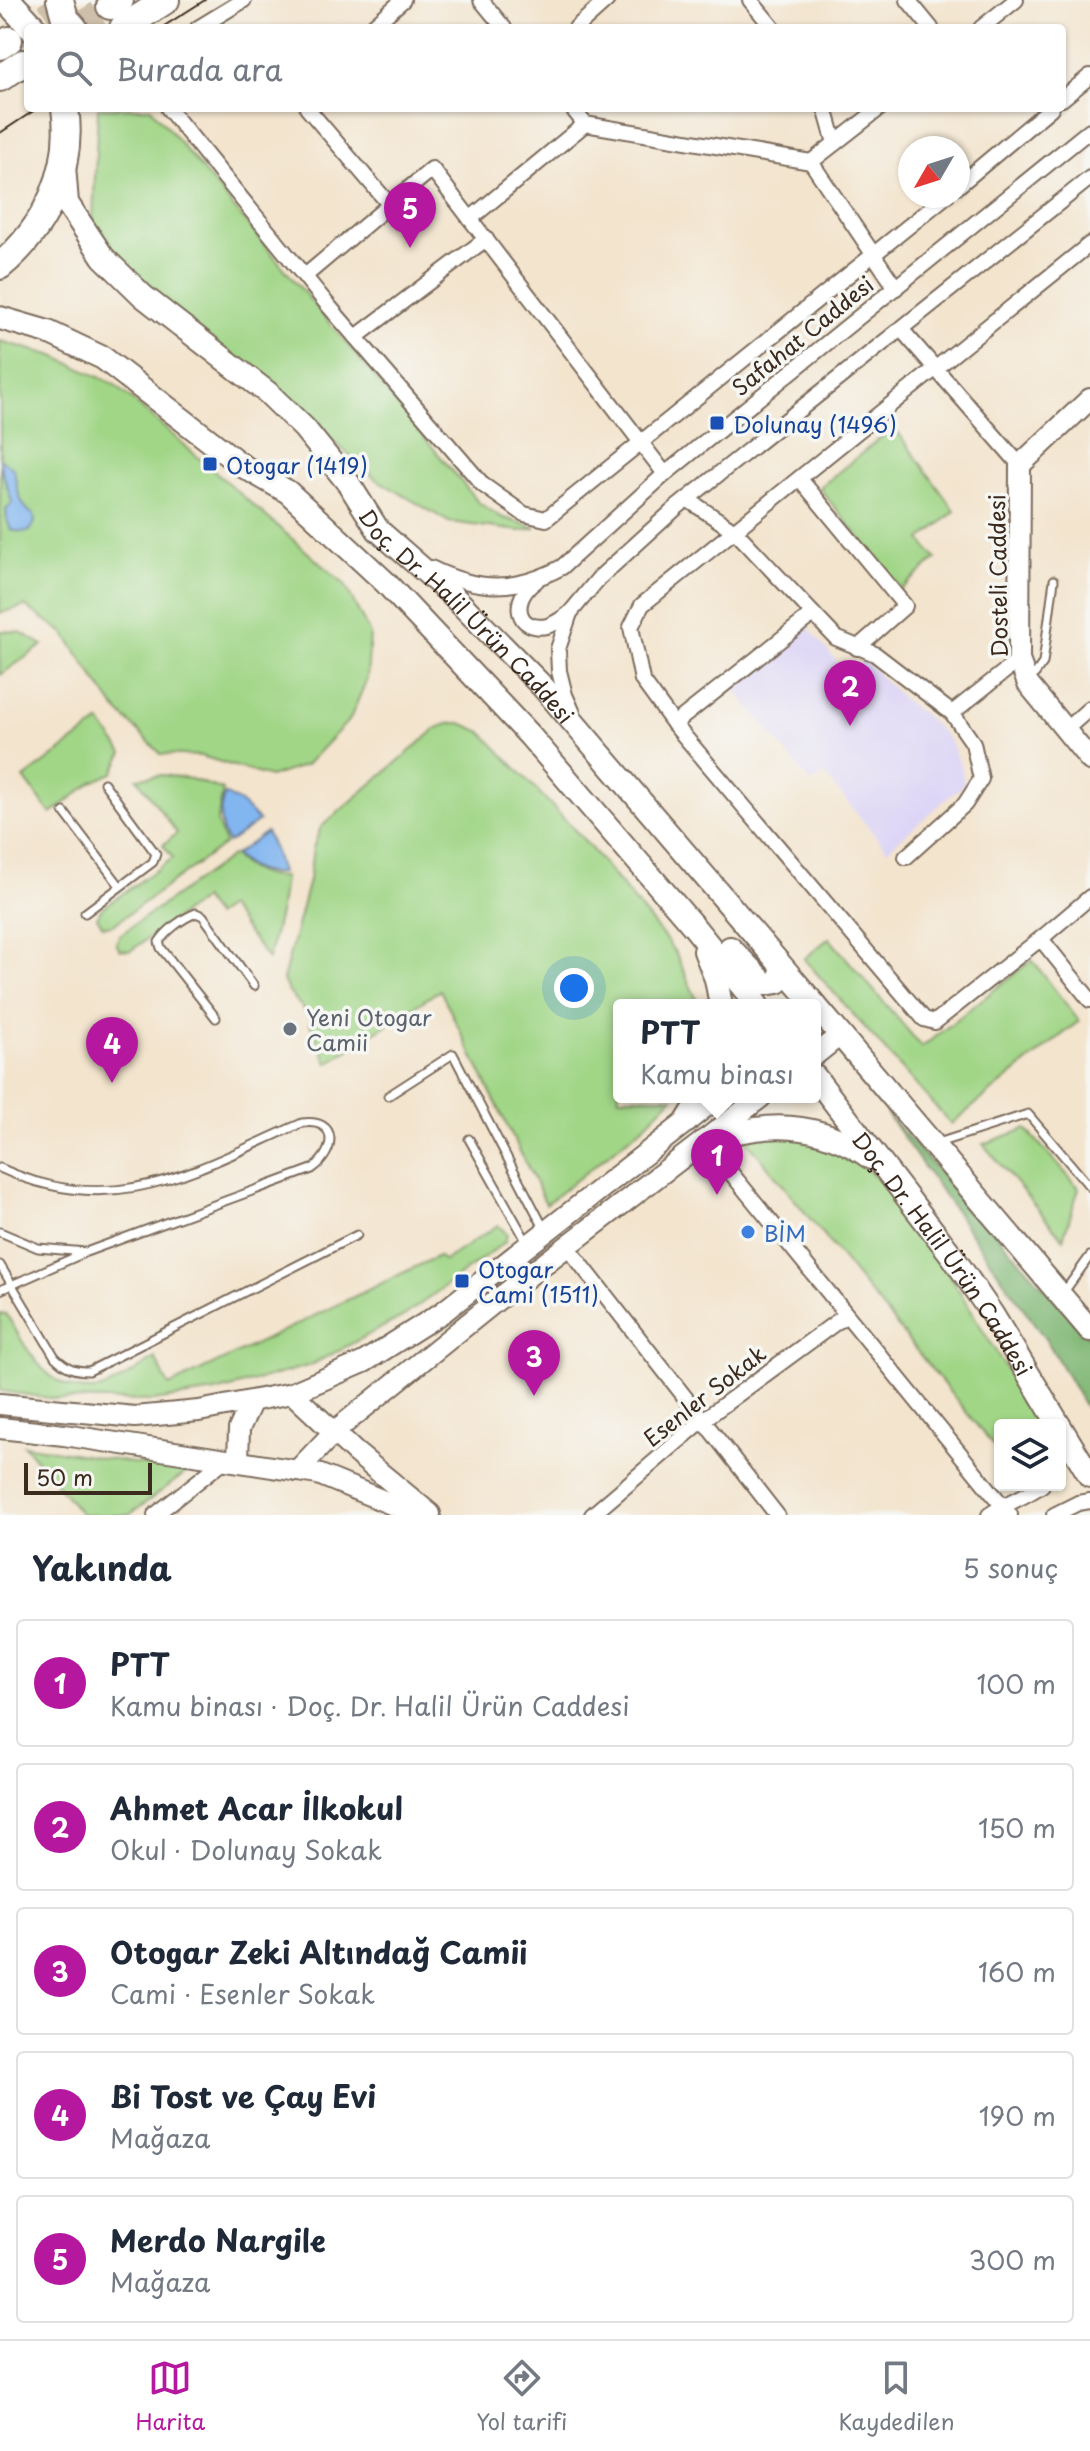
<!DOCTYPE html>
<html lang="tr">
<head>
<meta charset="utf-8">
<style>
	body { margin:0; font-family:"Playpen Sans",sans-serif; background:#f6f6f7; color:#1f2937 }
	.controls { position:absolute; right:24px; bottom:24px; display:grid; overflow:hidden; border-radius:8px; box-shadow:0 2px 6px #0004 }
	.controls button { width:72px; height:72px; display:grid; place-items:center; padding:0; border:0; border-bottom:2px solid #e0e1e3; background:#fff; color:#1f2937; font:40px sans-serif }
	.compass { position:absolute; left:898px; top:136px; width:72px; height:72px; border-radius:50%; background:#fff; box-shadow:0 2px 6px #0004; rotate:231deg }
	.scale { position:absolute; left:24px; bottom:20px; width:128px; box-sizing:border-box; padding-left:8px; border:4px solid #3b2a1e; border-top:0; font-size:22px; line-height:28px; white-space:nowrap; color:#3b2a1e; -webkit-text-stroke:6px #f6f6f2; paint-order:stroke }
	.you { position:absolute; left:574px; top:988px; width:28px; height:28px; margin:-20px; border:6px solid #fff; border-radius:50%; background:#1a73e8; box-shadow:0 0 0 12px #1a73e833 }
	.badge { display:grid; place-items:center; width:52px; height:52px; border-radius:50%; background:#b5179e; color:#fff; font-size:26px; font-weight:700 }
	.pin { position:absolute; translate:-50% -66px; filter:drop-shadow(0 2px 4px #0008) }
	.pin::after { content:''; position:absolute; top:42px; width:28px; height:24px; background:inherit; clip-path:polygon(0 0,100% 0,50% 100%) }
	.popup { position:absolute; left:613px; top:999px; width:208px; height:104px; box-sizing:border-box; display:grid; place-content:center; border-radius:8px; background:#fff; filter:drop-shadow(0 2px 6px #0005); font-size:26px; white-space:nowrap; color:#747a83 }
	.popup b { font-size:30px; color:#1f2937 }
	.popup::after { content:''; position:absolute; left:50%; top:100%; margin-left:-16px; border:16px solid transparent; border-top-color:#fff }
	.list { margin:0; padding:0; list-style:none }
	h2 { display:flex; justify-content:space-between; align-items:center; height:104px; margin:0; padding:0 32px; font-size:34px }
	h2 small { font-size:26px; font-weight:400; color:#747a83 }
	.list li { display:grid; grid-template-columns:52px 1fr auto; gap:24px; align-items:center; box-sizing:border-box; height:128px; margin:0 16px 16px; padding:0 16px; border:2px solid #e0e1e3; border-radius:8px }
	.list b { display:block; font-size:30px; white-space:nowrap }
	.list p { margin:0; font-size:26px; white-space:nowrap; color:#747a83 }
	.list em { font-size:26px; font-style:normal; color:#747a83 }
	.icon { flex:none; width:44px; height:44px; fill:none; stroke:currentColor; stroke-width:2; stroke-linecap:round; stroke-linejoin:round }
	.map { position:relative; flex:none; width:1090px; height:1515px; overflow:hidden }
	.search { position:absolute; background:#fff; box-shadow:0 2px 6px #0004; left:24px; right:24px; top:24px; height:88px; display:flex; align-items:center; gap:20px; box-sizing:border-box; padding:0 28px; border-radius:8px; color:#747a83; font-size:30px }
	.sheet { height:824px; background:#fff }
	nav { display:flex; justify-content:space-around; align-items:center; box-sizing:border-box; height:112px; border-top:2px solid #e0e1e3; background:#fff; font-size:22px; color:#747a83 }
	nav a { display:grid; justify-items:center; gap:4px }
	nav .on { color:#b5179e }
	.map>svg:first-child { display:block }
	.built { fill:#ddd5f6 }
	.green { fill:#a1d687; stroke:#6e8052; stroke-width:2 }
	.forest { fill:#80b774; stroke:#5e7049; stroke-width:2 }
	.water { fill:#82b6f0; stroke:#5e7087; stroke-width:2 }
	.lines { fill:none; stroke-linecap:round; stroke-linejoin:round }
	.highway-tunnel { stroke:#cebfaa; stroke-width:26; stroke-dasharray:26 13; stroke-linecap:butt }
	.lane-casing { stroke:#7b6b5b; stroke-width:11 }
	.street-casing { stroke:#7b6b5b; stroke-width:18 }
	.secondary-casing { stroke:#7b6b5b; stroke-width:24 }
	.primary-casing { stroke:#7b6b5b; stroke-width:26 }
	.highway-casing { stroke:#7b6b5b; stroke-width:30 }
	.lane { stroke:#fff; stroke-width:7 }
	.street { stroke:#fff; stroke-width:14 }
	.secondary { stroke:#fff; stroke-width:20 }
	.primary { stroke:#fff; stroke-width:22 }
	.highway { stroke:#fff; stroke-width:26 }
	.tram { stroke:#3b2a1e; stroke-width:2 }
	.transit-dot { fill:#1a4fb4; stroke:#f6f6f2; stroke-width:3 }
	.worship-dot { fill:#6b7280; stroke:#f6f6f2; stroke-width:3 }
	.shop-dot { fill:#3f7fe0; stroke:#f6f6f2; stroke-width:3 }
	.labels { text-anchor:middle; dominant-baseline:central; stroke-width:7; stroke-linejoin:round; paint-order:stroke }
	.street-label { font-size:22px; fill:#3b2a1e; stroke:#f6f6f2 }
	.transit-label { font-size:22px; fill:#164399; stroke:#f6f6f2; text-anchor:start }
	.worship-label { font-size:22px; fill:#5b616d; stroke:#f6f6f2; text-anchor:start }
	.shop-label { font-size:22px; fill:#366cbe; stroke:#f6f6f2; text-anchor:start }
</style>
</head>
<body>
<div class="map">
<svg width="1090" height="1515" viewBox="0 0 1090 1515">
	<rect width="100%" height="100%" fill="#f6f6f2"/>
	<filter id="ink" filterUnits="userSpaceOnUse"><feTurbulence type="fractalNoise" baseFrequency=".0125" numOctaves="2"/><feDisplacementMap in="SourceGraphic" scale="16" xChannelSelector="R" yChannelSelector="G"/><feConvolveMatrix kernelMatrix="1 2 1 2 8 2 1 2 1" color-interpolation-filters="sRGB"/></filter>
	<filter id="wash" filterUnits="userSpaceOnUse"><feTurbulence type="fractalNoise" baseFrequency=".006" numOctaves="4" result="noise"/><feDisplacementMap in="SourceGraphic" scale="32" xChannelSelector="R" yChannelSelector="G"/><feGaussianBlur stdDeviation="1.8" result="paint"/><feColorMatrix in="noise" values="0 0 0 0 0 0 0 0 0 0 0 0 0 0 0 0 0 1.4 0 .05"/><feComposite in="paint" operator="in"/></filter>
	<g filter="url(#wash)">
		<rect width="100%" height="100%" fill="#f3e4cd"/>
		<polygon class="built" points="808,627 847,674 864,660 909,705 921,712 949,740 962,768 964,784 887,850 824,774 811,783 732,686"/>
		<g class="green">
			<polygon points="98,108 151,108 478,502 501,517 536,528 520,531 449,522 376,479 288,400 175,311 112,254 93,221"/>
			<polygon points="0,341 54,356 114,384 345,585 370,634 367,679 350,719 306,765 270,777 201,756 161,754 114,707 64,633 25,606 0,613"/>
			<polygon points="894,427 955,511 921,540 936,559 901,589 819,488"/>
			<polygon points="0,631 20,632 43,645 0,675"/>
			<polygon points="100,722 123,753 113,773 92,782 51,814 24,778"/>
			<polygon points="450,723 461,723 482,732 584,840 664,937 676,954 699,1005 619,1005 619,1097 673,1097 644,1126 546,1204 440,990 328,1063 310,1024 312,1019 288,991 283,980 309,880 313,848 321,827 437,728"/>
			<polygon points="162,775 191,779 223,790 217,822 225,844 113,925 103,926 97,917 101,909 173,858 163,845 177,833 137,778"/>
			<path d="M233,855C247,870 263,878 284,877L280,909L268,959L228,907L215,916L203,899L130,951L120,950L116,943L120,935Z"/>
			<polygon points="829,938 922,1047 1032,960 1079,1021 951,1124 804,959"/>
			<polygon points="1026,1129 1079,1188 1063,1239 983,1144"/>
			<polygon points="794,1134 839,1151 879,1179 911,1217 961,1294 1040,1425 1000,1425 1000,1454 744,1137"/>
			<path d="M498,1225L507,1234L505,1242L404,1316L311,1365L216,1392L153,1401L55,1399L0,1391V1314L7,1315C28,1351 50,1397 100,1389C114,1387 142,1366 155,1358L169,1386L438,1256L444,1261Z"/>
			<polygon points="24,1445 187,1472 129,1515 82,1515"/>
		</g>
		<polygon class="forest" points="886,1113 1090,1338 1090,1416 1050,1346"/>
		<g class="water">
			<path d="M0,459L14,469C17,487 18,505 34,515L35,522L30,531L21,532L11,530L7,520L6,510L12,503C9,488 0,472 0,459Z"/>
			<path d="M225,794L242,804L259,821L228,843C219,828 218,810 225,794Z"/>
			<path d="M266,832L275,852L281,873C263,875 248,869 235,855Z"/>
		</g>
	</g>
	<g filter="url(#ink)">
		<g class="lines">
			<g class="highway-tunnel">
				<polyline points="77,28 110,6"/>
				<polyline points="13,38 70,0"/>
			</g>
			<g class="lane-casing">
				<g id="lane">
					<polyline points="1029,682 1043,663 1054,580"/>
					<polyline points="64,812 120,886"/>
					<polyline points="85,913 153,862 156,854 104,783"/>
					<path d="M216,1018L161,948L159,942C167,930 183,918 196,913L203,916L254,986"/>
					<polyline points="388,1096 453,1054 545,1230"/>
					<polyline points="469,1139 528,1244"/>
					<polyline points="938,1143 1028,1114 1090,1187"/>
					<path d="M0,1168C116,1222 196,1169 302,1123C339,1118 336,1152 312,1169L86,1252L38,1248L0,1232"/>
					<path d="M0,1265L55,1357C66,1368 74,1371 89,1371L357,1235"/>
					<polyline points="0,1290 82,1254"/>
					<polyline points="1064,1292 1090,1256"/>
				</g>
			</g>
			<g class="street-casing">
				<g id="street">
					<polyline points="481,0 504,28"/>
					<polyline points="750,0 773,28"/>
					<polyline points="908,0 931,28"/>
					<polyline points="198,28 244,0"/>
					<polyline points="371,28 403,0"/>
					<polyline points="576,28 607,0"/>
					<polyline points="981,28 1016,0"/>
					<polyline points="1062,99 1090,76"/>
					<polyline points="168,108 327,304 483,485 524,514 546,519 946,196"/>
					<polyline points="307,108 389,204"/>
					<polyline points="572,108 585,124 811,162 896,288"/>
					<polyline points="825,108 835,143"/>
					<polyline points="811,162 880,108"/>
					<polyline points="958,186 1051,108"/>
					<polyline points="470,219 585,124"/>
					<polyline points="1090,244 642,605 631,627 642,680 674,724 924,1019 935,1022 1044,936 1090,897"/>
					<polyline points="305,276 432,169 665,474"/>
					<polyline points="901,329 1020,465"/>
					<polyline points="356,337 486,239"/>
					<polyline points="800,479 905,606 857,648"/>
					<polyline points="687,499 736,532 836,638 875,654 952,713 973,743 981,779 965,804 906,857"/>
					<path d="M431,568C478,591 515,592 562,567L665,474L1090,130"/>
					<path d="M536,581C509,600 517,632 547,626C556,624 563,618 570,613"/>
					<polyline points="573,713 565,695 559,671 558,649 570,613 599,578 676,508 1090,178"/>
					<polyline points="952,713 1019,660"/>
					<polyline points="674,724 813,614"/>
					<polyline points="1065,730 1090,708"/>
					<polyline points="1041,939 1090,1000"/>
					<polyline points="705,1141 1010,1515"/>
					<polyline points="566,1245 777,1515"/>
					<polyline points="155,1515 226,1459"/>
					<polyline points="592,1515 703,1420 846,1315"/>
					<path d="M989,1515C1006,1503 1025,1497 1042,1485"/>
					<polyline points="1054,1515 1078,1503 1090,1501"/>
				</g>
			</g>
			<g class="secondary-casing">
				<g id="secondary">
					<polyline points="1090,399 1020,465 1019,660 1028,684 1090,760"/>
					<polyline points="815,1055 840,1035"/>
					<polyline points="292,1393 355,1452 430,1514"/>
					<polyline points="0,1404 135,1417 199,1411 292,1393 364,1362 443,1312 718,1097"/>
					<polyline points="0,1428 64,1435 318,1474 418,1515"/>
					<polyline points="238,1461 239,1429 252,1401"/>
					<polyline points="297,1471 335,1431 501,1297 761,1097"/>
				</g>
			</g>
			<g class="primary-casing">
				<g id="primary">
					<path id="s1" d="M64,166L67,203L103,257L143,296L268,393L304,428L349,484L378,530L451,594L543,687L815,1005"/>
					<polyline points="0,318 48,332 103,358 241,465 288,492 385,582 530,736 695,928 757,1005"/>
					<polyline points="730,948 765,984 778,982 783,968"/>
					<polyline points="705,951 716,979 721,1005"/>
					<polyline points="815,1005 1090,1330"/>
					<path id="s2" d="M815,1077L953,1257L992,1314L1090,1476"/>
					<polyline points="687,1121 702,1097"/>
					<path d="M705,1141C764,1121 818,1120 871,1158"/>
				</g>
			</g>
			<g class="highway-casing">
				<g id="highway">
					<polyline points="7,0 33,28"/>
					<polyline points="60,0 65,18 74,28"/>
					<polyline points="110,6 120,0"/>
					<polyline points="123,28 166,0"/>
					<polyline points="0,46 9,40"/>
					<polyline points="0,78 23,63"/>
					<path d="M0,266C46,228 74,169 65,108"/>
				</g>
			</g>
			<use href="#lane" class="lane"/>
			<use href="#street" class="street"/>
			<use href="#secondary" class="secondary"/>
			<use href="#primary" class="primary"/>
			<use href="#highway" class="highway"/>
			<g class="tram">
				<polyline points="161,28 205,0"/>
				<polyline points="0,133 38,108"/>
			</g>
		</g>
	</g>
	<g class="transit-dot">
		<rect x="709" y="415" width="16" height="16" rx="4"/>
		<rect x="202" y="456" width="16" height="16" rx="4"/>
		<rect x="454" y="1273" width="16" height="16" rx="4"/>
	</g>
	<circle class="worship-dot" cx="290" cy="1029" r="8"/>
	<circle class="shop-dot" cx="748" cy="1232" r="8"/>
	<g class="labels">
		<g class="street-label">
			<text transform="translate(802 335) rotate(-39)">Safahat Caddesi</text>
			<text transform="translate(997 576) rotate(-91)">Dosteli Caddesi</text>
			<text stroke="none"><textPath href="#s1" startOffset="616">Doç. Dr. Halil Ürün Caddesi</textPath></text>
			<text stroke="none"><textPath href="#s2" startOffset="218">Doç. Dr. Halil Ürün Caddesi</textPath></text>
			<text transform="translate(704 1395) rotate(-38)">Esenler Sokak</text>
		</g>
		<g class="transit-label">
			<text x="733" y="423">Dolunay (1496)</text>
			<text x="226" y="464">Otogar (1419)</text>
			<text x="478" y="1268">Otogar<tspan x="478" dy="25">Cami (1511)</tspan></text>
		</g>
		<g class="worship-label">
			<text x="306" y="1016">Yeni Otogar<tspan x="306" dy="25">Camii</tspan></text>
		</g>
		<g class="shop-label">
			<text x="764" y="1232">BİM</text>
		</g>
	</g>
</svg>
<div class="controls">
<button><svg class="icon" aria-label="layers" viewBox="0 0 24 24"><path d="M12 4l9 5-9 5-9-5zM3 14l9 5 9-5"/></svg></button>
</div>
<svg class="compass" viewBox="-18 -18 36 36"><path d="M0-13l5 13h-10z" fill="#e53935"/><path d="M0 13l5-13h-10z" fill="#747a83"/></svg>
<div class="scale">50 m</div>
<div class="you"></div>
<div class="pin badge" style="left:717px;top:1195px">1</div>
<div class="popup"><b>PTT</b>Kamu binası</div>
<div class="pin badge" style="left:850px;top:726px">2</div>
<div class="pin badge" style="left:534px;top:1396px">3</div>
<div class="pin badge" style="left:112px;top:1083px">4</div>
<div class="pin badge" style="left:410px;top:248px">5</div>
<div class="search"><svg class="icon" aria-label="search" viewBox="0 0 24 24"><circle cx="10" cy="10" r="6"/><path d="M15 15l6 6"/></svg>Burada ara</div>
</div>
<section class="sheet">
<h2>Yakında<small>5 sonuç</small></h2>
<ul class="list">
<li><span class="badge">1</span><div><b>PTT</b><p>Kamu binası · Doç. Dr. Halil Ürün Caddesi</p></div><em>100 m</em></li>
<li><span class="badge">2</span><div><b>Ahmet Acar İlkokul</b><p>Okul · Dolunay Sokak</p></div><em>150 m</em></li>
<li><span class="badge">3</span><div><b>Otogar Zeki Altındağ Camii</b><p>Cami · Esenler Sokak</p></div><em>160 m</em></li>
<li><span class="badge">4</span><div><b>Bi Tost ve Çay Evi</b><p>Mağaza</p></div><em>190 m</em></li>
<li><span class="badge">5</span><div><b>Merdo Nargile</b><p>Mağaza</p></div><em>300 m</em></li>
</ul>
</section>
<nav>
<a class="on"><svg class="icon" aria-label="map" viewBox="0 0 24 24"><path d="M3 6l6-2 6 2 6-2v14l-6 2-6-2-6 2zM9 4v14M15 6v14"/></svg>Harita</a>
<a><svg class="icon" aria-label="directions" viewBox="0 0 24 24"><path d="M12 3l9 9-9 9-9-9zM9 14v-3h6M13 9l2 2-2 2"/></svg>Yol tarifi</a>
<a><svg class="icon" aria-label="saved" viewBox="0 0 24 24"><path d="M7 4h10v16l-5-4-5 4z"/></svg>Kaydedilen</a>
</nav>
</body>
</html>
